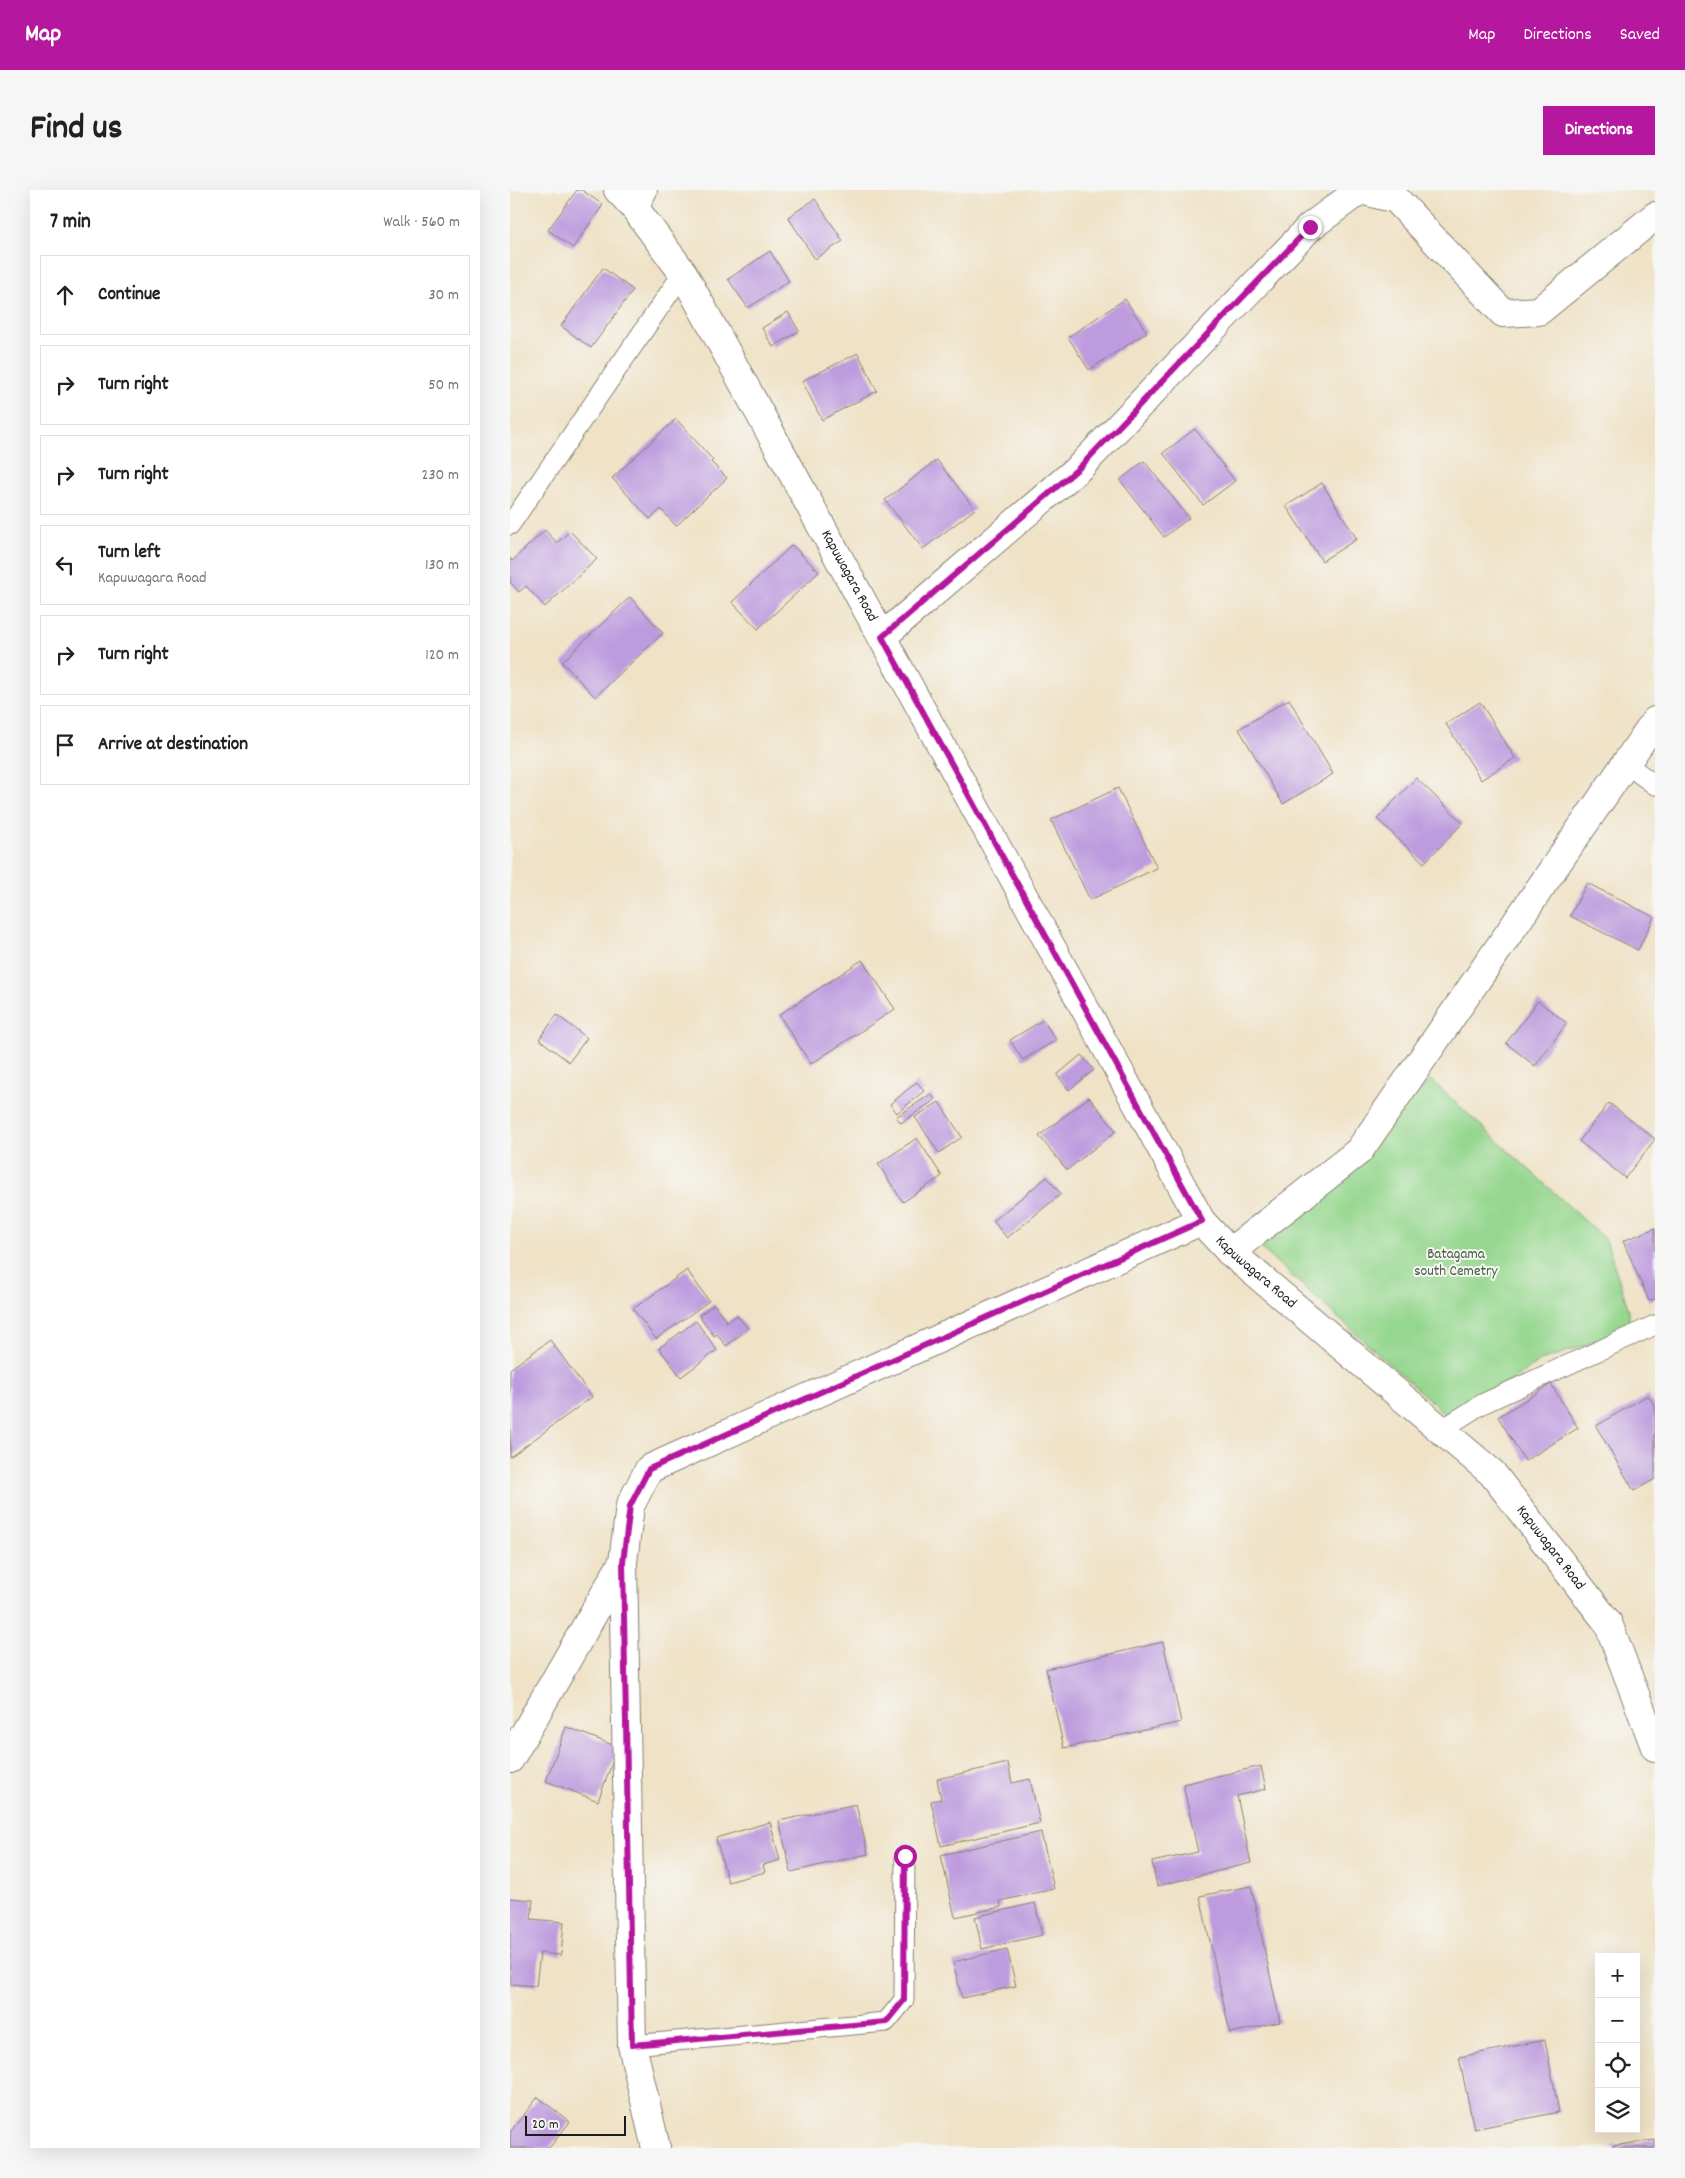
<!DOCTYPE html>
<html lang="en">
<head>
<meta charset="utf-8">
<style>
	body { margin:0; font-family:Dekko,sans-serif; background:#f6f6f6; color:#222 }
	.controls { position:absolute; right:15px; bottom:15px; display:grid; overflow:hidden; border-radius:0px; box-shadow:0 5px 20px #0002 }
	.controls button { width:45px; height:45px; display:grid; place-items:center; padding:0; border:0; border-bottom:1px solid #e0e0e0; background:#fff; color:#222; font:25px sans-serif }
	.scale { position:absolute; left:15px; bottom:12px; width:101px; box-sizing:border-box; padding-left:5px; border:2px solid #1c1c1c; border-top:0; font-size:14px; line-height:18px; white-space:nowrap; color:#1c1c1c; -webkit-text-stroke:4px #f6f6f2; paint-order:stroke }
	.stop { position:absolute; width:15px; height:15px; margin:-11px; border:4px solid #b5179e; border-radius:50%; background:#fff }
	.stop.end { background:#b5179e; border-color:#fff; box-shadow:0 1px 5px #0008 }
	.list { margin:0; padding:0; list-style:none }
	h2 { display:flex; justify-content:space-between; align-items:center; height:65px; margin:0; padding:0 20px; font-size:21px }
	h2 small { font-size:16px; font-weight:400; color:#767676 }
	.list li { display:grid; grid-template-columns:32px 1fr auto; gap:15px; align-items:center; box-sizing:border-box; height:80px; margin:0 10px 10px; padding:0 10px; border:1px solid #e0e0e0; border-radius:0px }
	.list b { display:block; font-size:19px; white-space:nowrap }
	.list p { margin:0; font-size:16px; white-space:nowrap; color:#767676 }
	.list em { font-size:16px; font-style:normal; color:#767676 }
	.icon { flex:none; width:28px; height:28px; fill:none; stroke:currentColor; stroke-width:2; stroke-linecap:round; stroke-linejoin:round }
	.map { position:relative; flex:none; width:1145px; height:1958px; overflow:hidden; border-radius:0px }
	header { display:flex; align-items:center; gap:30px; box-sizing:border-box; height:70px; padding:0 25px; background:#b5179e; color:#fff }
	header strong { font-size:24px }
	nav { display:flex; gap:28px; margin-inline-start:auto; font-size:18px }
	.intro { display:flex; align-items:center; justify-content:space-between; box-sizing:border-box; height:120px; padding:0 30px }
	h1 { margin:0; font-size:35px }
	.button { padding:12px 22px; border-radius:0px; background:#b5179e; color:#fff; font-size:18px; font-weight:700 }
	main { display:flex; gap:30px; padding:0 30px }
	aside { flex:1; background:#fff; border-radius:0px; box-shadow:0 5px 20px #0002 }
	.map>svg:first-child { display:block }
	.green { fill:#95d78e; stroke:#587a55 }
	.building { fill:#bd9bde }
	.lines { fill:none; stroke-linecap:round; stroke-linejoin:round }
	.lane-casing { stroke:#867f71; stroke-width:21 }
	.street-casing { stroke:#867f71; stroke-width:30 }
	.secondary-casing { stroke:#867f71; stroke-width:30 }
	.lane { stroke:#fff; stroke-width:19 }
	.street { stroke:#fff; stroke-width:28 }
	.secondary { stroke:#fff; stroke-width:28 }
	.route { stroke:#b5179e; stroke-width:6 }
	.labels { text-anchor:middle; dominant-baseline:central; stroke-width:4; stroke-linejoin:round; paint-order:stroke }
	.street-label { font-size:15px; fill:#1c1c1c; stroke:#f6f6f2 }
	.park-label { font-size:15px; fill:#465d44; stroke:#f6f6f2 }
</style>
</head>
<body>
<header>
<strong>Map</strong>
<nav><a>Map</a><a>Directions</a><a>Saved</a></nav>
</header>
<div class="intro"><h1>Find us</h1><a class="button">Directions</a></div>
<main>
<aside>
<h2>7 min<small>Walk · 560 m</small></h2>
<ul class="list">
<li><svg class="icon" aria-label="ahead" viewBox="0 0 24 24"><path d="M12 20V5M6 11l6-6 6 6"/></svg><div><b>Continue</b></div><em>30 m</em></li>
<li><svg class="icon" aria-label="right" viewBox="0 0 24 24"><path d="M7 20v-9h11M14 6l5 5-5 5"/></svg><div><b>Turn right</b></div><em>50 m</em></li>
<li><svg class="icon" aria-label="right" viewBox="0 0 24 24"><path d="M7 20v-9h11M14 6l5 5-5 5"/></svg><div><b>Turn right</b></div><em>230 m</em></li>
<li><svg class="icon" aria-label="left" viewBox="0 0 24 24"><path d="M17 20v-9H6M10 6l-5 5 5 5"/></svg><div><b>Turn left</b><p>Kapuwagara Road</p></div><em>130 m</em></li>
<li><svg class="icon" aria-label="right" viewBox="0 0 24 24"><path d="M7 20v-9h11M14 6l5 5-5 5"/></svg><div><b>Turn right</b></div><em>120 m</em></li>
<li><svg class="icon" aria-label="arrive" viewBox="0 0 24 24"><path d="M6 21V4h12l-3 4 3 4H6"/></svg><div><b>Arrive at destination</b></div></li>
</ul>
</aside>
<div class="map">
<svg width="1145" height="1958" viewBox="0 0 1145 1958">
	<rect width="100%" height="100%" fill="#f6f6f2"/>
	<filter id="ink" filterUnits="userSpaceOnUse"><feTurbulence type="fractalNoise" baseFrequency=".02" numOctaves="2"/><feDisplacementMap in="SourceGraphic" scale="10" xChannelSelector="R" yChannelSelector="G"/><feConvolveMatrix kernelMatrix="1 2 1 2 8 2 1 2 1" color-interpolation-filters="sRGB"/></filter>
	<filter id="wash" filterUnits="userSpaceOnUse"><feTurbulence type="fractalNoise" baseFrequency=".0096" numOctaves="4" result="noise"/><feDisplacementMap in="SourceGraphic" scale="20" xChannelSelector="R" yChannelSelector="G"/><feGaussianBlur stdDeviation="1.12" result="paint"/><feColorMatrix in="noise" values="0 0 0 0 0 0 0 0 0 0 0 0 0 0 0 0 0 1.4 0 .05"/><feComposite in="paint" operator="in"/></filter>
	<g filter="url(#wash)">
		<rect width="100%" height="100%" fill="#efe2c6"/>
		<polygon class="green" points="921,890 1096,1050 1119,1121 1119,1140 1028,1172 945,1233 742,1050"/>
		<g id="blocks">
			<g class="building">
				<polygon points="67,0 72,0 93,15 63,58 38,40"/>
				<polygon points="305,9 333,51 305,69 278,27"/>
				<polygon points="260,61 279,91 238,118 218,89"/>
				<polygon points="93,78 123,100 81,158 51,136"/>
				<polygon points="615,109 637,142 579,180 558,147"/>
				<polygon points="278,122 289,141 263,157 252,138"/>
				<polygon points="348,163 367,201 312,230 292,191"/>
				<polygon points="166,229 203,270 201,272 217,288 166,336 151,319 140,329 102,288"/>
				<polygon points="685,239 725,291 693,315 653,263"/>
				<polygon points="427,270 465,319 413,359 375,310"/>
				<polygon points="634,271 679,328 654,347 610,290"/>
				<polygon points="812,293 847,349 812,371 776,316"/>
				<polygon points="35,340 47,353 60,341 87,369 35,417 16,396 9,402 0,392 0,368 2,371"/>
				<polygon points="282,355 309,382 248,439 222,412"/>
				<polygon points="120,407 153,443 85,507 52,472"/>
				<polygon points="779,509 823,584 773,614 729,539"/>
				<polygon points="970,512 1005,568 971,590 936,534"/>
				<polygon points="906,588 953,633 914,673 867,629"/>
				<polygon points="608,598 647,678 580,710 541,630"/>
				<polygon points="1077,693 1144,727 1128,760 1060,726"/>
				<polygon points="352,770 385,819 301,874 269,825"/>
				<polygon points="1028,811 1057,833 1025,876 996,853"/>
				<polygon points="47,825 77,848 59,872 29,849"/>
				<polygon points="533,830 546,850 513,870 500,850"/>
				<polygon points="571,865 584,880 559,900 547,885"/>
				<polygon points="407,892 414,901 387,923 380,914"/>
				<polygon points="421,904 425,910 391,933 386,927"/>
				<polygon points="579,907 606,941 557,980 529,946"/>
				<polygon points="429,912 452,947 429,963 405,927"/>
				<polygon points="1099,913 1145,949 1115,988 1069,951"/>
				<polygon points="407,948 432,986 393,1012 368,974"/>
				<polygon points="537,987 551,1004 497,1048 483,1031"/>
				<polygon points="1145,1038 1145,1109 1139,1111 1113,1051"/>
				<polygon points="177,1080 199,1111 146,1149 123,1119"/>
				<polygon points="204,1114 217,1132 227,1125 238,1139 216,1156 207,1144 204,1146 189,1125"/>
				<polygon points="186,1131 207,1160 171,1187 149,1158"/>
				<polygon points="40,1150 82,1207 0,1267 0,1179"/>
				<polygon points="1041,1194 1068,1238 1015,1271 988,1227"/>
				<polygon points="1138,1205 1145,1217 1145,1289 1124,1301 1086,1236"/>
				<polygon points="653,1452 671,1532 554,1558 536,1479"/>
				<polygon points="56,1537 108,1557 88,1611 36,1591"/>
				<polygon points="498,1573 502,1593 520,1589 530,1633 431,1656 421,1611 431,1609 427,1589"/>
				<polygon points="751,1576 756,1599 727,1606 741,1673 647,1696 642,1672 688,1662 673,1594"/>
				<polygon points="346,1614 358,1664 281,1682 269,1631"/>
				<polygon points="260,1632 270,1670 253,1675 255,1682 218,1692 206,1648"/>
				<polygon points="531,1642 544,1699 490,1711 491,1717 445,1727 431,1665"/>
				<polygon points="741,1696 770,1832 720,1843 690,1706"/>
				<polygon points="0,1708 23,1710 21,1729 54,1732 51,1765 30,1763 26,1796 0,1794"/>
				<polygon points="525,1713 532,1745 472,1759 465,1727"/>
				<polygon points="497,1759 506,1796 452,1808 443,1772"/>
				<polygon points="1035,1850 1049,1922 964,1939 949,1867"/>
				<polygon points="28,1907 60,1932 39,1958 0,1958 0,1942"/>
				<polygon points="1145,1950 1145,1958 1103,1958 1102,1956"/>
			</g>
		</g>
	</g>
	<g filter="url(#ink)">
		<use href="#blocks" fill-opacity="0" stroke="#867f71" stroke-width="1"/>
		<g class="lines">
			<g class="lane-casing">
				<g id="lane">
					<polyline points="0,335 173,83"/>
					<polyline points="1115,573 1145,595"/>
					<polyline points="931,1240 972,1214 1145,1135"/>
					<polyline points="122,1855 376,1832 394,1810 395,1666"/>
				</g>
			</g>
			<g class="street-casing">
				<g id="street">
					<polyline points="124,17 133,0"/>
					<polyline points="372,447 570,277 800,37 850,0 886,9 993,123 1029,121 1145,26"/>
					<polyline points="720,1062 849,961 1145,531"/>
					<polyline points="0,1569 113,1372"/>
					<polyline points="146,1958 122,1855 113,1372 120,1316 139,1279 691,1031"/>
				</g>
			</g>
			<g class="secondary-casing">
				<g id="secondary">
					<path id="s1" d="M108,0L124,17L173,83L691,1031L720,1062L982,1283L1098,1433L1145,1557"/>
				</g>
			</g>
			<use href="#lane" class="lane"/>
			<use href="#street" class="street"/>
			<use href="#secondary" class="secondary"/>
		</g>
	</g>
	<g class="lines" filter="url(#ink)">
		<polyline class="route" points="395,1666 394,1810 376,1832 122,1855 113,1372 120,1316 139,1279 692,1031 372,447 570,277 800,37"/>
	</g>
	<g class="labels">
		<g class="street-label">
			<text stroke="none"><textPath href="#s1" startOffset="451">Kapuwagara Road</textPath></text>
			<text stroke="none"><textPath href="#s1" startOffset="1261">Kapuwagara Road</textPath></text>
			<text stroke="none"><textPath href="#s1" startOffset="1666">Kapuwagara Road</textPath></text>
		</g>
		<g class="park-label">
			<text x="946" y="1065">Batagama<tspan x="946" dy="17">south Cemetry</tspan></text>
		</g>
	</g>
</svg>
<div class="controls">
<button>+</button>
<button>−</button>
<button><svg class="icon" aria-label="locate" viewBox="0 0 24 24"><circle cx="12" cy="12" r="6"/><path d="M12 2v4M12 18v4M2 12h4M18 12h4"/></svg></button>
<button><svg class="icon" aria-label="layers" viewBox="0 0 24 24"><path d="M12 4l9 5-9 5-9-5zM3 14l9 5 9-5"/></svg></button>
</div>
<div class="scale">20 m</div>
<div class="stop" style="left:395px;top:1666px"></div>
<div class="stop end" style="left:800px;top:37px"></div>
</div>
</main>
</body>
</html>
